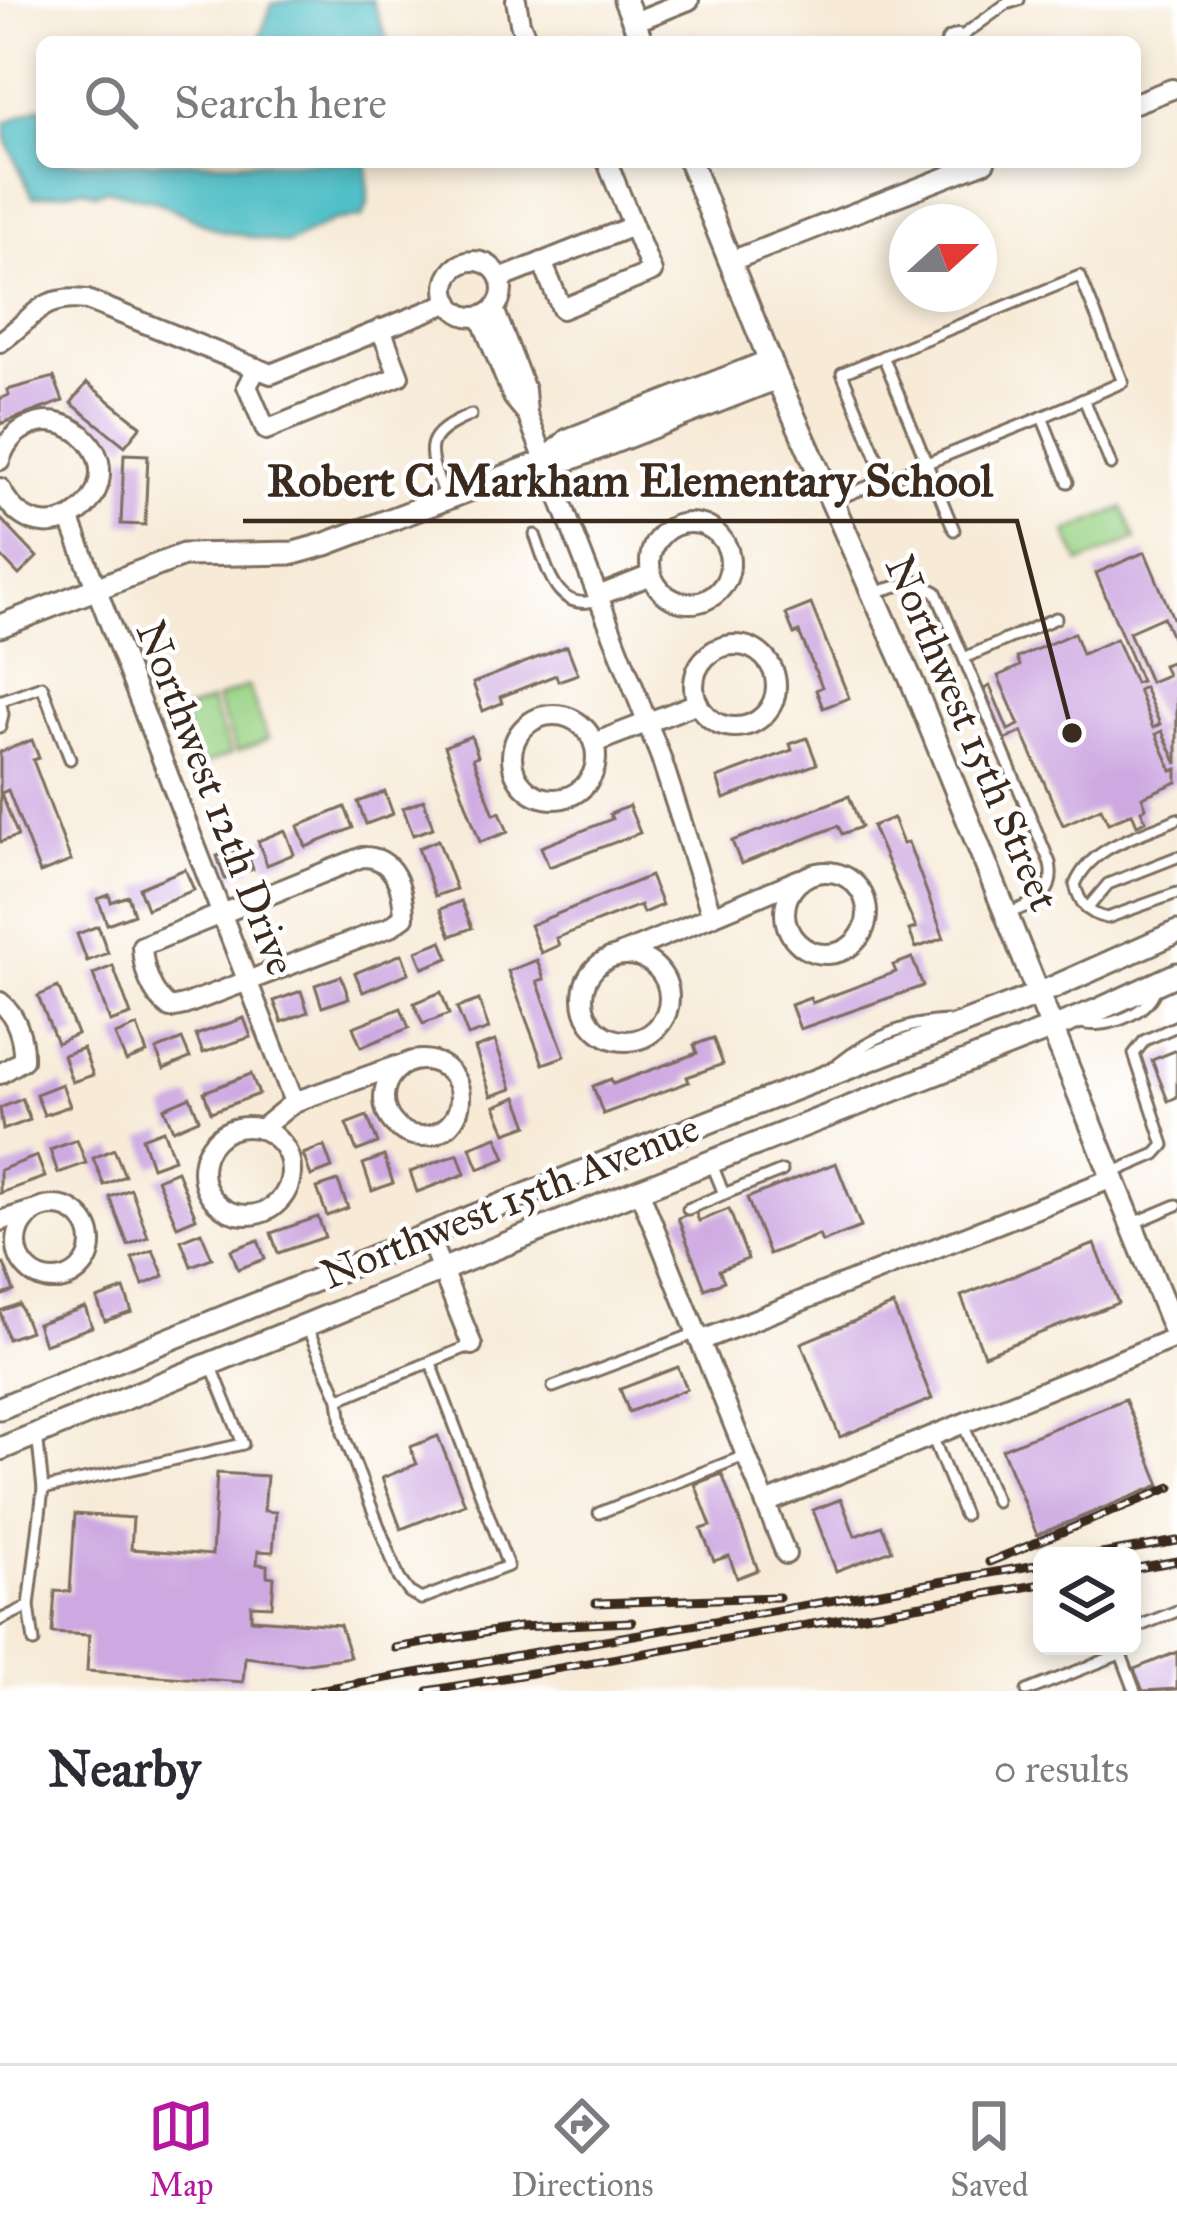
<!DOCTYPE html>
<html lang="en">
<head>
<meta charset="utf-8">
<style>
	body { margin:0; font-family:"IM FELL Great Primer",serif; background:#f2f2f3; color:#2b2b33 }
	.controls { position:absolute; right:36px; bottom:36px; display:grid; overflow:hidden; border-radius:18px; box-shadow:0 6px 18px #0003 }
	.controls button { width:108px; height:108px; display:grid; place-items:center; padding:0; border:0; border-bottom:3px solid #e1e1e2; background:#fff; color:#2b2b33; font:60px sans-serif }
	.compass { position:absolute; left:889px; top:204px; width:108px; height:108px; border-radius:50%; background:#fff; box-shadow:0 6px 18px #0003; rotate:69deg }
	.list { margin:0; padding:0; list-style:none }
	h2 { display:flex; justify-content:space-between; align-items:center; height:156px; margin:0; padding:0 48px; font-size:51px }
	h2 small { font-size:39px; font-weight:400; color:#7c7c81 }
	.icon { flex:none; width:66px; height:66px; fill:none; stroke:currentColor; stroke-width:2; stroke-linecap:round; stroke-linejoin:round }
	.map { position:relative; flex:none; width:1177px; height:1691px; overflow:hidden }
	.search { position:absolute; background:#fff; box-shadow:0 6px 18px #0003; left:36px; right:36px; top:36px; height:132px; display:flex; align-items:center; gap:30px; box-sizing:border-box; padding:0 42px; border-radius:18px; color:#7c7c81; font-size:45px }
	.sheet { height:372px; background:#fff }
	nav { display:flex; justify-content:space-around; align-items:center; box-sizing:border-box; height:168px; border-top:3px solid #e1e1e2; background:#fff; font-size:33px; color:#7c7c81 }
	nav a { display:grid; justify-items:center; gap:6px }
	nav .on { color:#b5179e }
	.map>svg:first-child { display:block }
	.green { fill:#9ad386; stroke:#6a7e52; stroke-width:3 }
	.water { fill:#51bfc7; stroke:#467472; stroke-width:3 }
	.building { fill:#cda8e1; fill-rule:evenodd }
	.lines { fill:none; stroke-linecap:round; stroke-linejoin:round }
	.service-casing { stroke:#7d6e5f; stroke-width:15 }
	.minor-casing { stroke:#7d6e5f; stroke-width:24 }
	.tertiary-casing { stroke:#7d6e5f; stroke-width:27 }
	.service { stroke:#fff; stroke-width:9 }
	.minor { stroke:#fff; stroke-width:18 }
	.tertiary { stroke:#fff; stroke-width:21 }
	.rail-casing { stroke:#3b2a1e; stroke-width:9 }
	.rail { stroke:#fff; stroke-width:4.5; stroke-dasharray:14; stroke-linecap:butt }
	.labels { text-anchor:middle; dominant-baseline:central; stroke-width:9; stroke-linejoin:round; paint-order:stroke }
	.street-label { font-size:42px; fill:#3b2a1e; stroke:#fff }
	.leader { fill:none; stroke:#3b2a1e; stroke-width:4.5 }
	.callout-dot { fill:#3b2a1e; stroke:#fff; stroke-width:4.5 }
	.callout-label { font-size:45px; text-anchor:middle; font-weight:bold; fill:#3b2a1e; stroke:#fff; stroke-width:9; stroke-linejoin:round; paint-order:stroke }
</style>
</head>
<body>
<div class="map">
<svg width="1177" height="1691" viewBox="0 0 1177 1691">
	<rect width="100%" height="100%" fill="#fff"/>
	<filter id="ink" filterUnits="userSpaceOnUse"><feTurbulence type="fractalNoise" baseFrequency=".00833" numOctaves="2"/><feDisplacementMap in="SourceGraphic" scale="24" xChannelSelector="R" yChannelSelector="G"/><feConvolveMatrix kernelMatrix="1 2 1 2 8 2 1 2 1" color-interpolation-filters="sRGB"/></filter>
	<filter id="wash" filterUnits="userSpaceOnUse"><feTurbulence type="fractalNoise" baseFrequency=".004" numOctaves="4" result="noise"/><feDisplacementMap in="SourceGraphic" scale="48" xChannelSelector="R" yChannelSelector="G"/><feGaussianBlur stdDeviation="2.7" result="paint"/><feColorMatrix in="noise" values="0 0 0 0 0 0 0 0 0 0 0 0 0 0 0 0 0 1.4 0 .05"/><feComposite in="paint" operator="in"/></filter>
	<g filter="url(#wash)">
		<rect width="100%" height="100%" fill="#f7ebd8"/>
		<g class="green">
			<polygon points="1123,508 1136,539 1080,563 1066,532"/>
			<polygon points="248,686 268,739 237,752 216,699"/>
			<polygon points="210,701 231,754 200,766 179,713"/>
		</g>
		<g class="water">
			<polygon points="295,0 372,0 388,42 258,42 272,4"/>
			<polygon points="42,106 42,162 367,162 368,203 363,217 333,221 287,244 220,231 155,201 106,189 96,194 84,189 33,197 7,142 5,123"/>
		</g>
		<g id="blocks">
			<g class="building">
				<polygon points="54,377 63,401 0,424 0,399 9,395 7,390"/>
				<polygon points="87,383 141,426 125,446 71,403"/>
				<polygon points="124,454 148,455 145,525 121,524"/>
				<polygon points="0,518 37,557 19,575 0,555"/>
				<path d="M1145,552L1177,628V649L1163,617L1129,632L1150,682L1167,675L1163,665L1177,660V764L1162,731L1156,734L1172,771L1177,769V782L1142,797L1146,808L1141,810L1146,821L1137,825L1132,813L1108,823L1101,808L1063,825L1022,732L1005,740L984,689L990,686L1008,730L1019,725L998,676L1020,666L1017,658L1074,633L1082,654L1116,639L1135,683L1141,681L1096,573ZM1144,687L1160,724L1153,728L1138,690Z"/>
				<polygon points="811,604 849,698 823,708 816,690 822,687 799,632 794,634 786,614"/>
				<polygon points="567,646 578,674 558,681 556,675 500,697 502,703 483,711 473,683"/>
				<polygon points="471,736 478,756 473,758 494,814 500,812 508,832 480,842 445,746"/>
				<polygon points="807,738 817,764 724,799 717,778 792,750 790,744"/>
				<polygon points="32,740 39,758 33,760 71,861 40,873 8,790 1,793 18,836 0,842 0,752"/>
				<polygon points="385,792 393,814 366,824 358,802"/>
				<polygon points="849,796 861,827 842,834 838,826 741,864 732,841"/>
				<polygon points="424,800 433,828 413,835 403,808"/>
				<polygon points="629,806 640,833 549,867 541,847 612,819 610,814"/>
				<polygon points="345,807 353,828 306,847 298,826"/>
				<polygon points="893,818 903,844 908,842 944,938 916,948 909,930 916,928 872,826"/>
				<polygon points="285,830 294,854 267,865 258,841"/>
				<polygon points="438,840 456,889 435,896 418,848"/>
				<polygon points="245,847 253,869 225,879 217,856"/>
				<polygon points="185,869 194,890 147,909 139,888"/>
				<polygon points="650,876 662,905 643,913 640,905 556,938 559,945 541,953 530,925"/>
				<polygon points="109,895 111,902 128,896 134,914 107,924 98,899"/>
				<polygon points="461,901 472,928 451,936 440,909"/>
				<polygon points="98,926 108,953 87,961 77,934"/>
				<polygon points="442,941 449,958 423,968 416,951"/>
				<polygon points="402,954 409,973 363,992 355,973"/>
				<polygon points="912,958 923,986 800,1029 791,1005 810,998 812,1003 896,972 893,965"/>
				<polygon points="537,960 544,979 537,981 565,1056 543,1064 508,971"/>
				<polygon points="113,966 131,1015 110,1022 93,974"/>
				<polygon points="341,976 349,998 322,1007 315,985"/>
				<polygon points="58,987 77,1034 57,1043 38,996"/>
				<polygon points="301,991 308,1012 282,1022 274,1001"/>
				<polygon points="441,992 449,1014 423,1024 414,1003"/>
				<polygon points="479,1000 489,1029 468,1036 457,1008"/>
				<polygon points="401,1008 409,1028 361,1047 353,1027"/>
				<polygon points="244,1018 251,1037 203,1053 196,1035"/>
				<polygon points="137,1026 147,1053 126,1061 115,1035"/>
				<polygon points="713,1038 723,1064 687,1077 689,1082 603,1114 593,1086 611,1079 613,1084 697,1053 694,1045"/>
				<polygon points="182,1039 190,1058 164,1069 156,1050"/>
				<polygon points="495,1041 512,1089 491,1096 475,1048"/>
				<polygon points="83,1048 93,1075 72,1082 63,1055"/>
				<polygon points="1177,1050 1177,1097 1168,1101 1152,1060"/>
				<polygon points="251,1074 259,1094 211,1112 204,1092"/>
				<polygon points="62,1084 70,1106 44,1115 36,1094"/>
				<polygon points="190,1097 199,1119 173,1130 164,1108"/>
				<polygon points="517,1097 528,1125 506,1133 495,1106"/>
				<polygon points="22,1099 30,1120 3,1130 0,1108"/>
				<polygon points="367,1116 378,1143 357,1151 346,1124"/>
				<polygon points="163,1130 174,1159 152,1167 142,1138"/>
				<polygon points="497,1137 506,1158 479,1169 470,1147"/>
				<polygon points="77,1140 86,1163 58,1173 50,1150"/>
				<polygon points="324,1146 332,1168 311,1176 303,1154"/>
				<polygon points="114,1149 125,1176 104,1185 93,1158"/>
				<polygon points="458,1154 465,1174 417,1192 410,1172"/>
				<polygon points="37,1156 45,1177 0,1193 0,1170"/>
				<polygon points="384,1156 393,1183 372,1191 363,1164"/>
				<polygon points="836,1163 861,1227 822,1242 819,1235 769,1254 747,1198"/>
				<polygon points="177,1171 196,1218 177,1226 157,1179"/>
				<polygon points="338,1181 348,1208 327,1216 317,1188"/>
				<polygon points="131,1189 148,1237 128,1245 110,1197"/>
				<polygon points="729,1209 748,1259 719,1270 724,1281 705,1289 678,1218 695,1211 699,1221"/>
				<polygon points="318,1217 325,1237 278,1253 271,1233"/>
				<polygon points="201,1232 212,1258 191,1266 181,1240"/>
				<polygon points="258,1240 265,1259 238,1269 231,1250"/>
				<polygon points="1095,1244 1118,1303 984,1355 961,1296"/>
				<polygon points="153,1250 164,1276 143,1285 132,1258"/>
				<polygon points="4,1264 14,1291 0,1296 0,1265"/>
				<polygon points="124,1289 132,1312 105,1321 97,1299"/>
				<polygon points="19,1304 30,1331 8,1339 0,1311"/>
				<polygon points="893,1305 932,1399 840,1437 801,1343"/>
				<polygon points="85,1307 92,1327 44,1344 37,1324"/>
				<polygon points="678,1367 687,1389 629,1412 620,1389"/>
				<polygon points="1125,1399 1160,1485 1037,1535 1002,1449"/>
				<polygon points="438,1436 465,1504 401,1529 382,1478 417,1464 410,1447"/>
				<polygon points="217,1473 267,1476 264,1511 276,1512 273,1552 258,1551 257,1564 267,1565 267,1576 274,1577 272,1606 251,1605 251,1619 340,1625 350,1657 301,1664 245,1657 243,1682 87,1671 89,1635 52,1633 55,1591 70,1592 75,1514 133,1518 131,1549 212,1555"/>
				<polygon points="722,1474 758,1570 737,1578 729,1556 714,1561 701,1529 711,1526 695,1484"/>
				<polygon points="841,1499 855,1536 882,1526 892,1550 836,1571 813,1510"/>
				<polygon points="1177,1652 1177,1689 1143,1691 1134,1669"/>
			</g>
		</g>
	</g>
	<g filter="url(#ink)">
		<use href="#blocks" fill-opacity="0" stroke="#7d6e5f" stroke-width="3"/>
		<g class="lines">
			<g class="service-casing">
				<g id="service">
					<polyline points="958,39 1006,4 1019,0"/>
					<polyline points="883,356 954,530"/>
					<polyline points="1042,417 1084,399 1111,465"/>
					<polyline points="880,465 842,373 1080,276 1123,382 1084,399"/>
					<path d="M445,499C428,450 418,437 471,415"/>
					<polyline points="832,501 1042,417 1068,482"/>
					<path d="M535,535C547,566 556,616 599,599"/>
					<path d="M876,592L915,581L936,592L1050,863C1057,898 1033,903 1005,915"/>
					<polyline points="964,658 1056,618"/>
					<polyline points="0,700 3,714 0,727"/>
					<polyline points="0,701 42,686 70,759"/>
					<path d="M1177,819C1140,836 1091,845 1075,885C1080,903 1087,914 1107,918L1177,893"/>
					<polyline points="1087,909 1108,884 1177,857"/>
					<path d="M1079,1022C1102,1031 1147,1015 1155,990"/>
					<path d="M838,1064C869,1039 907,1022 948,1021"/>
					<polyline points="711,1162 724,1194 782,1171"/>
					<polyline points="1112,1173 1156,1154 1164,1145 1134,1054 1145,1040 1177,1026"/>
					<polyline points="688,1209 724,1194"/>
					<polyline points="1132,1224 1177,1205"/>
					<polyline points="306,1325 339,1399 343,1433 399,1578 409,1592 421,1599 508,1566 431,1363"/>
					<polyline points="553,1387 697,1333"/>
					<polyline points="339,1399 472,1345"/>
					<polyline points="963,1424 996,1501"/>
					<polyline points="932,1436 964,1515"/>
					<polyline points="43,1489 243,1444 212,1367"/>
					<polyline points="599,1513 747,1455"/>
					<polyline points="0,1620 29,1606"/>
					<polyline points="1132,1629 1177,1611"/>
					<polyline points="34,1642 29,1606 43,1489 37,1433"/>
					<polyline points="1118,1646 1135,1691"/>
					<polyline points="1027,1691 1120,1654"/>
				</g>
			</g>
			<g class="minor-casing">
				<g id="minor">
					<polyline points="516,0 520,23 528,42"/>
					<polyline points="634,22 689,0"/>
					<polyline points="951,42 958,39"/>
					<polyline points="1135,103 1172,89"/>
					<polyline points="731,261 985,162"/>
					<circle cx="474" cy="289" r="28"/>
					<polyline points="542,262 562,309 652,272 607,162"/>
					<polyline points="500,279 633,226"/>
					<polyline points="494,309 525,390 527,414"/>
					<polyline points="480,316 513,397 527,414 661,758 712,916"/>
					<path d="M0,342C34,319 39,294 87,300L271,374L450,302"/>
					<polyline points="257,368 247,386 266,430 399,376 381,329"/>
					<path d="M0,460C6,441 19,427 39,423C54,420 70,425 82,435C141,489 40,571 0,488"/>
					<polyline points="70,520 294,1102"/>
					<circle cx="690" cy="563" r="40"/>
					<polyline points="598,596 651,575"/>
					<circle cx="735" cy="686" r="41"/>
					<circle cx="554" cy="757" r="42"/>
					<polyline points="594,743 698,703"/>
					<path d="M362,857C395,856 403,888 404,917L390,927L184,1005L170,1008C151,994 143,969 142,946Z"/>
					<circle cx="826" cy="913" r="41"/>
					<polyline points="621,954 800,879"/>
					<circle cx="626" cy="998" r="43"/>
					<path d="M0,1002C16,1014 24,1039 23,1060L0,1074"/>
					<circle cx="422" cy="1098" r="38"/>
					<circle cx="247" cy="1171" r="44"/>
					<polyline points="261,1129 294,1102 396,1066"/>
					<polyline points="639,1190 786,1554"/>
					<circle cx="54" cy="1243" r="37"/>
					<polyline points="0,1221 32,1211"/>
					<polyline points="428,1235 472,1345"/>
					<polyline points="700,1341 1113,1178"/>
					<polyline points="766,1503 1177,1337"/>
				</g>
			</g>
			<g class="tertiary-casing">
				<g id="tertiary">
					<polyline points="625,0 642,42"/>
					<polyline points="690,162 777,378 913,684 1177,1337"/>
					<polyline points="546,461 568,440 770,361"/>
					<polyline points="0,626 183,555 294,553 326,544 546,461 573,458 777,378"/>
					<polyline points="0,1408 624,1155 1036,995 1177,932"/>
					<polyline points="0,1449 639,1190 1098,1010 1177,974"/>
				</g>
			</g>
			<use href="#service" class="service"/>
			<use href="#minor" class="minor"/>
			<use href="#tertiary" class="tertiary"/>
			<g class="rail-casing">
				<g id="rail">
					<polyline points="1090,1556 1177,1541"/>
					<polyline points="989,1562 1171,1487"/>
					<polyline points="1132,1569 1177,1561"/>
					<polyline points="596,1603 779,1597"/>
					<polyline points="395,1648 519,1627 632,1622"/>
					<polyline points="312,1691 1042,1564"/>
					<polyline points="428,1691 1042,1584"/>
				</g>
			</g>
			<use href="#rail" class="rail"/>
		</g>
	</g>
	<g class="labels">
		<g class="street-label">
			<text transform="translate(972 733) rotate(67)">Northwest 15th Street</text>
			<text transform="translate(216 798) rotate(69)">Northwest 12th Drive</text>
			<text transform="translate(510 1201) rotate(-22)">Northwest 15th Avenue</text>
		</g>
	</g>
	<path class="leader" d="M1072 733L1017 521H243"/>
	<circle class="callout-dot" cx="1072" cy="733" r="12"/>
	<g class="callout-label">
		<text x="630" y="496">Robert C Markham Elementary School</text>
	</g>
</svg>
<div class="controls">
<button><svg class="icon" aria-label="layers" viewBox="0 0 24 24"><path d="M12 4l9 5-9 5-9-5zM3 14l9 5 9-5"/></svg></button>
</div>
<svg class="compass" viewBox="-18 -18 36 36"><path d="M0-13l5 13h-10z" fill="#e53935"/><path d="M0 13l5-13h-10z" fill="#7c7c81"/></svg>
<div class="search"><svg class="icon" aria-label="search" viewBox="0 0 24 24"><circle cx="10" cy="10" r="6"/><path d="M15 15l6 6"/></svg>Search here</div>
</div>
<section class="sheet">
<h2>Nearby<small>0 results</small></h2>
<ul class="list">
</ul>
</section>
<nav>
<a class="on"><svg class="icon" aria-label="map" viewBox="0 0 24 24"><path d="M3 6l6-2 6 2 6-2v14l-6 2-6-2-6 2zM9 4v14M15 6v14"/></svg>Map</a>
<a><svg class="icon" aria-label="directions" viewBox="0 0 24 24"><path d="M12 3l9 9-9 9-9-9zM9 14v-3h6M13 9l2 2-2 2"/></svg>Directions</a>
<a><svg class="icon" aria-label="saved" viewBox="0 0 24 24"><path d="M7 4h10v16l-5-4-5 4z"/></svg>Saved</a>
</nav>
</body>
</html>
